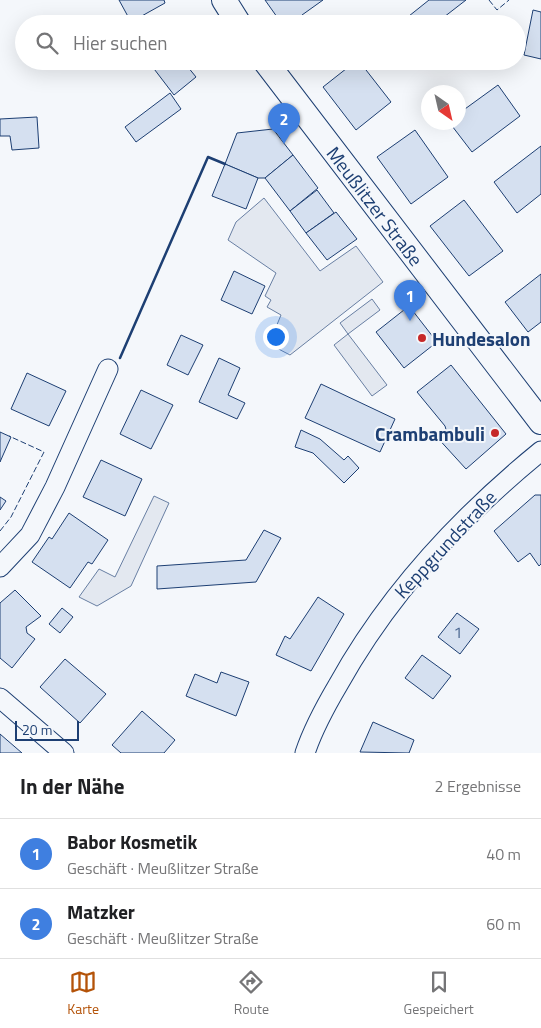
<!DOCTYPE html>
<html lang="de">
<head>
<meta charset="utf-8">
<style>
	body { margin:0; font-family:"Titillium Web",sans-serif; background:#f2f2f2; color:#202124 }
	.compass { position:absolute; left:421px; top:85px; width:45px; height:45px; border-radius:50%; background:#fff; box-shadow:0 5px 20px #0002; rotate:146deg }
	.scale { position:absolute; left:15px; bottom:12px; width:64px; box-sizing:border-box; padding-left:5px; border:2px solid #1d3f73; border-top:0; font-size:14px; line-height:18px; white-space:nowrap; color:#1d3f73; -webkit-text-stroke:4px #f4f7fb; paint-order:stroke }
	.you { position:absolute; left:275px; top:336px; width:18px; height:18px; margin:-12px; border:4px solid #fff; border-radius:50%; background:#1a73e8; box-shadow:0 0 0 8px #1a73e833 }
	.badge { display:grid; place-items:center; width:32px; height:32px; border-radius:50%; background:#b45309; color:#fff; font-size:16px; font-weight:700 }
	.pin { position:absolute; translate:-50% -41px; filter:drop-shadow(0 1px 2px #0008) }
	.pin::after { content:''; position:absolute; top:26px; width:18px; height:15px; background:inherit; clip-path:polygon(0 0,100% 0,50% 100%) }
	.list { margin:0; padding:0; list-style:none }
	h2 { display:flex; justify-content:space-between; align-items:center; height:65px; margin:0; padding:0 20px; font-size:21px }
	h2 small { font-size:16px; font-weight:400; color:#757577 }
	.list li { display:grid; grid-template-columns:32px 1fr auto; gap:15px; align-items:center; box-sizing:border-box; height:70px; padding:0 20px; border-top:1px solid #e0e0e0 }
	.list b { display:block; font-size:19px; white-space:nowrap }
	.list p { margin:0; font-size:16px; white-space:nowrap; color:#757577 }
	.list em { font-size:16px; font-style:normal; color:#757577 }
	.icon { flex:none; width:28px; height:28px; fill:none; stroke:currentColor; stroke-width:2; stroke-linecap:round; stroke-linejoin:round }
	.map { position:relative; flex:none; width:541px; height:753px; overflow:hidden }
	.search { position:absolute; background:#fff; box-shadow:0 5px 20px #0002; left:15px; right:15px; top:15px; height:55px; display:flex; align-items:center; gap:12px; box-sizing:border-box; padding:0 18px; border-radius:28px; color:#757577; font-size:19px }
	.sheet { height:205px; background:#fff }
	nav { display:flex; justify-content:space-around; align-items:center; box-sizing:border-box; height:70px; border-top:1px solid #e0e0e0; background:#fff; font-size:14px; color:#757577 }
	nav a { display:grid; justify-items:center; gap:2px }
	nav .on { color:#b45309 }
	.map>svg:first-child { display:block }
	.parking { fill:#e3e8f0; stroke:#687fa3 }
	.building { fill:#d5e0f0; stroke:#1d3f73 }
	.lines { fill:none; stroke-linecap:round; stroke-linejoin:round }
	.minor-casing { stroke:#1d3f73; stroke-width:21 }
	.tertiary-casing { stroke:#1d3f73; stroke-width:26 }
	.minor { stroke:#f4f7fb; stroke-width:19 }
	.tertiary { stroke:#f4f7fb; stroke-width:24 }
	.fence { stroke:#1d3f73; stroke-width:1; stroke-dasharray:6 2.5; stroke-linecap:butt }
	.wall { stroke:#1d3f73; stroke-width:2.5 }
	.poi-dot { fill:#c62828; stroke:#f4f7fb; stroke-width:2 }
	.labels { text-anchor:middle; dominant-baseline:central; stroke-width:4; stroke-linejoin:round; paint-order:stroke }
	.number-label { font-size:16px; fill:#4b6792 }
	.street-label { font-size:19px; fill:#1d3f73; stroke:#f4f7fb }
	.poi-label { font-size:19px; font-weight:bold; fill:#1d3f73; stroke:#f4f7fb; text-anchor:start }
</style>
</head>
<body>
<div class="map">
<svg width="541" height="753" viewBox="0 0 541 753">
	<rect width="100%" height="100%" fill="#f4f7fb"/>
	<g class="parking">
		<polygon points="264,198 320,271 356,246 383,282 290,355 269,344 281,315 267,307 271,300 265,296 276,273 228,240 236,222"/>
		<polygon points="372,299 380,310 348,334 387,385 372,396 334,345 348,334 340,323"/>
		<polygon points="154,496 169,503 131,586 97,606 79,597 99,569 115,577"/>
	</g>
	<g class="building">
		<polygon points="119,0 164,0 165,3 131,22"/>
		<polygon points="265,0 323,0 302,15 308,24 282,24"/>
		<polygon points="429,0 466,0 435,24 399,24"/>
		<polygon points="533,10 541,12 541,59 524,55"/>
		<polygon points="148,61 183,61 196,77 174,95"/>
		<polygon points="356,61 359,61 391,102 356,130 323,87"/>
		<polygon points="498,85 520,116 472,152 449,122 458,122 458,114"/>
		<polygon points="170,93 181,109 136,142 125,127"/>
		<polygon points="37,117 39,148 12,150 10,136 0,136 0,119"/>
		<polygon points="273,129 293,155 265,178 258,178 225,164 237,133"/>
		<polygon points="415,130 448,177 411,204 377,157"/>
		<polygon points="541,146 541,194 517,213 494,182"/>
		<polygon points="293,155 318,188 290,211 265,178"/>
		<polygon points="225,164 258,178 246,209 212,196"/>
		<polygon points="317,190 334,213 306,233 290,211"/>
		<polygon points="464,200 503,251 469,276 430,226"/>
		<polygon points="336,212 357,239 327,260 306,233"/>
		<polygon points="234,271 265,286 252,314 221,300"/>
		<polygon points="541,274 541,322 528,332 505,302"/>
		<polygon points="409,306 437,342 404,368 376,332"/>
		<polygon points="181,335 203,345 188,375 167,365"/>
		<polygon points="219,358 240,368 228,395 245,403 237,419 199,402"/>
		<polygon points="451,365 506,434 466,469 435,435 447,433 445,426 417,392"/>
		<polygon points="27,373 66,391 49,426 11,409"/>
		<polygon points="321,384 395,419 380,452 305,418"/>
		<polygon points="141,390 173,405 151,449 120,434"/>
		<polygon points="301,430 320,439 344,460 348,456 359,468 344,483 313,453 295,447"/>
		<polygon points="0,432 11,437 0,462"/>
		<polygon points="101,460 142,479 125,516 83,497"/>
		<polygon points="535,495 541,495 541,564 539,566 530,553 518,562 494,531"/>
		<polygon points="0,497 6,501 0,510"/>
		<polygon points="69,513 108,540 92,564 88,562 70,588 32,562 49,537 52,539"/>
		<polygon points="264,530 281,538 256,582 157,589 157,566 246,560"/>
		<polygon points="15,590 41,616 26,627 27,633 35,639 12,668 0,658 0,603"/>
		<polygon points="318,597 344,614 311,671 276,655 285,636 290,639"/>
		<polygon points="62,608 73,617 60,633 49,624"/>
		<polygon points="457,613 479,629 460,654 438,637"/>
		<polygon points="422,655 451,676 433,699 405,678"/>
		<polygon points="65,659 106,694 80,723 40,687"/>
		<polygon points="221,672 249,682 236,716 186,696 195,674 217,683"/>
		<polygon points="142,711 175,740 164,753 121,753 112,745"/>
		<polygon points="373,722 414,740 409,753 360,752"/>
		<polygon points="0,734 22,753 0,753"/>
	</g>
	<g class="lines">
		<g class="minor-casing">
			<g id="minor">
				<polyline points="0,567 30,535 55,487 108,369"/>
				<polyline points="0,698 64,753"/>
				<path d="M305,753C313,729 325,707 338,685C389,593 460,517 541,451"/>
			</g>
		</g>
		<g class="tertiary-casing">
			<g id="tertiary">
				<polyline points="224,0 239,24"/>
				<path id="s1" d="M265,61L541,422"/>
			</g>
		</g>
		<use href="#minor" class="minor"/>
		<use href="#tertiary" class="tertiary"/>
		<g class="fence">
			<polyline points="489,0 497,10 509,0"/>
			<polyline points="0,531 11,517 44,452 9,436"/>
		</g>
		<polyline class="wall" points="120,358 208,157 225,164"/>
	</g>
	<g class="poi-dot">
		<circle cx="422" cy="338" r="5"/>
		<circle cx="495" cy="433" r="5"/>
	</g>
	<g class="labels">
		<g class="number-label">
			<text x="458" y="632">1</text>
		</g>
		<g class="street-label">
			<text stroke="none"><textPath href="#s1" startOffset="182">Meußlitzer Straße</textPath></text>
			<text transform="translate(445 544) rotate(-47)">Keppgrundstraße</text>
		</g>
		<g class="poi-label">
			<text x="432" y="338">Hundesalon</text>
			<text x="485" y="433" text-anchor="end">Crambambuli</text>
		</g>
	</g>
</svg>
<svg class="compass" viewBox="-18 -18 36 36"><path d="M0-13l5 13h-10z" fill="#e53935"/><path d="M0 13l5-13h-10z" fill="#757577"/></svg>
<div class="scale">20 m</div>
<div class="you"></div>
<div class="pin badge" style="left:410px;top:321px;background:#3f7fe0">1</div>
<div class="pin badge" style="left:284px;top:144px;background:#3f7fe0">2</div>
<div class="search"><svg class="icon" aria-label="search" viewBox="0 0 24 24"><circle cx="10" cy="10" r="6"/><path d="M15 15l6 6"/></svg>Hier suchen</div>
</div>
<section class="sheet">
<h2>In der Nähe<small>2 Ergebnisse</small></h2>
<ul class="list">
<li><span class="badge" style="background:#3f7fe0">1</span><div><b>Babor Kosmetik</b><p>Geschäft · Meußlitzer Straße</p></div><em>40 m</em></li>
<li><span class="badge" style="background:#3f7fe0">2</span><div><b>Matzker</b><p>Geschäft · Meußlitzer Straße</p></div><em>60 m</em></li>
</ul>
</section>
<nav>
<a class="on"><svg class="icon" aria-label="map" viewBox="0 0 24 24"><path d="M3 6l6-2 6 2 6-2v14l-6 2-6-2-6 2zM9 4v14M15 6v14"/></svg>Karte</a>
<a><svg class="icon" aria-label="directions" viewBox="0 0 24 24"><path d="M12 3l9 9-9 9-9-9zM9 14v-3h6M13 9l2 2-2 2"/></svg>Route</a>
<a><svg class="icon" aria-label="saved" viewBox="0 0 24 24"><path d="M7 4h10v16l-5-4-5 4z"/></svg>Gespeichert</a>
</nav>
</body>
</html>
